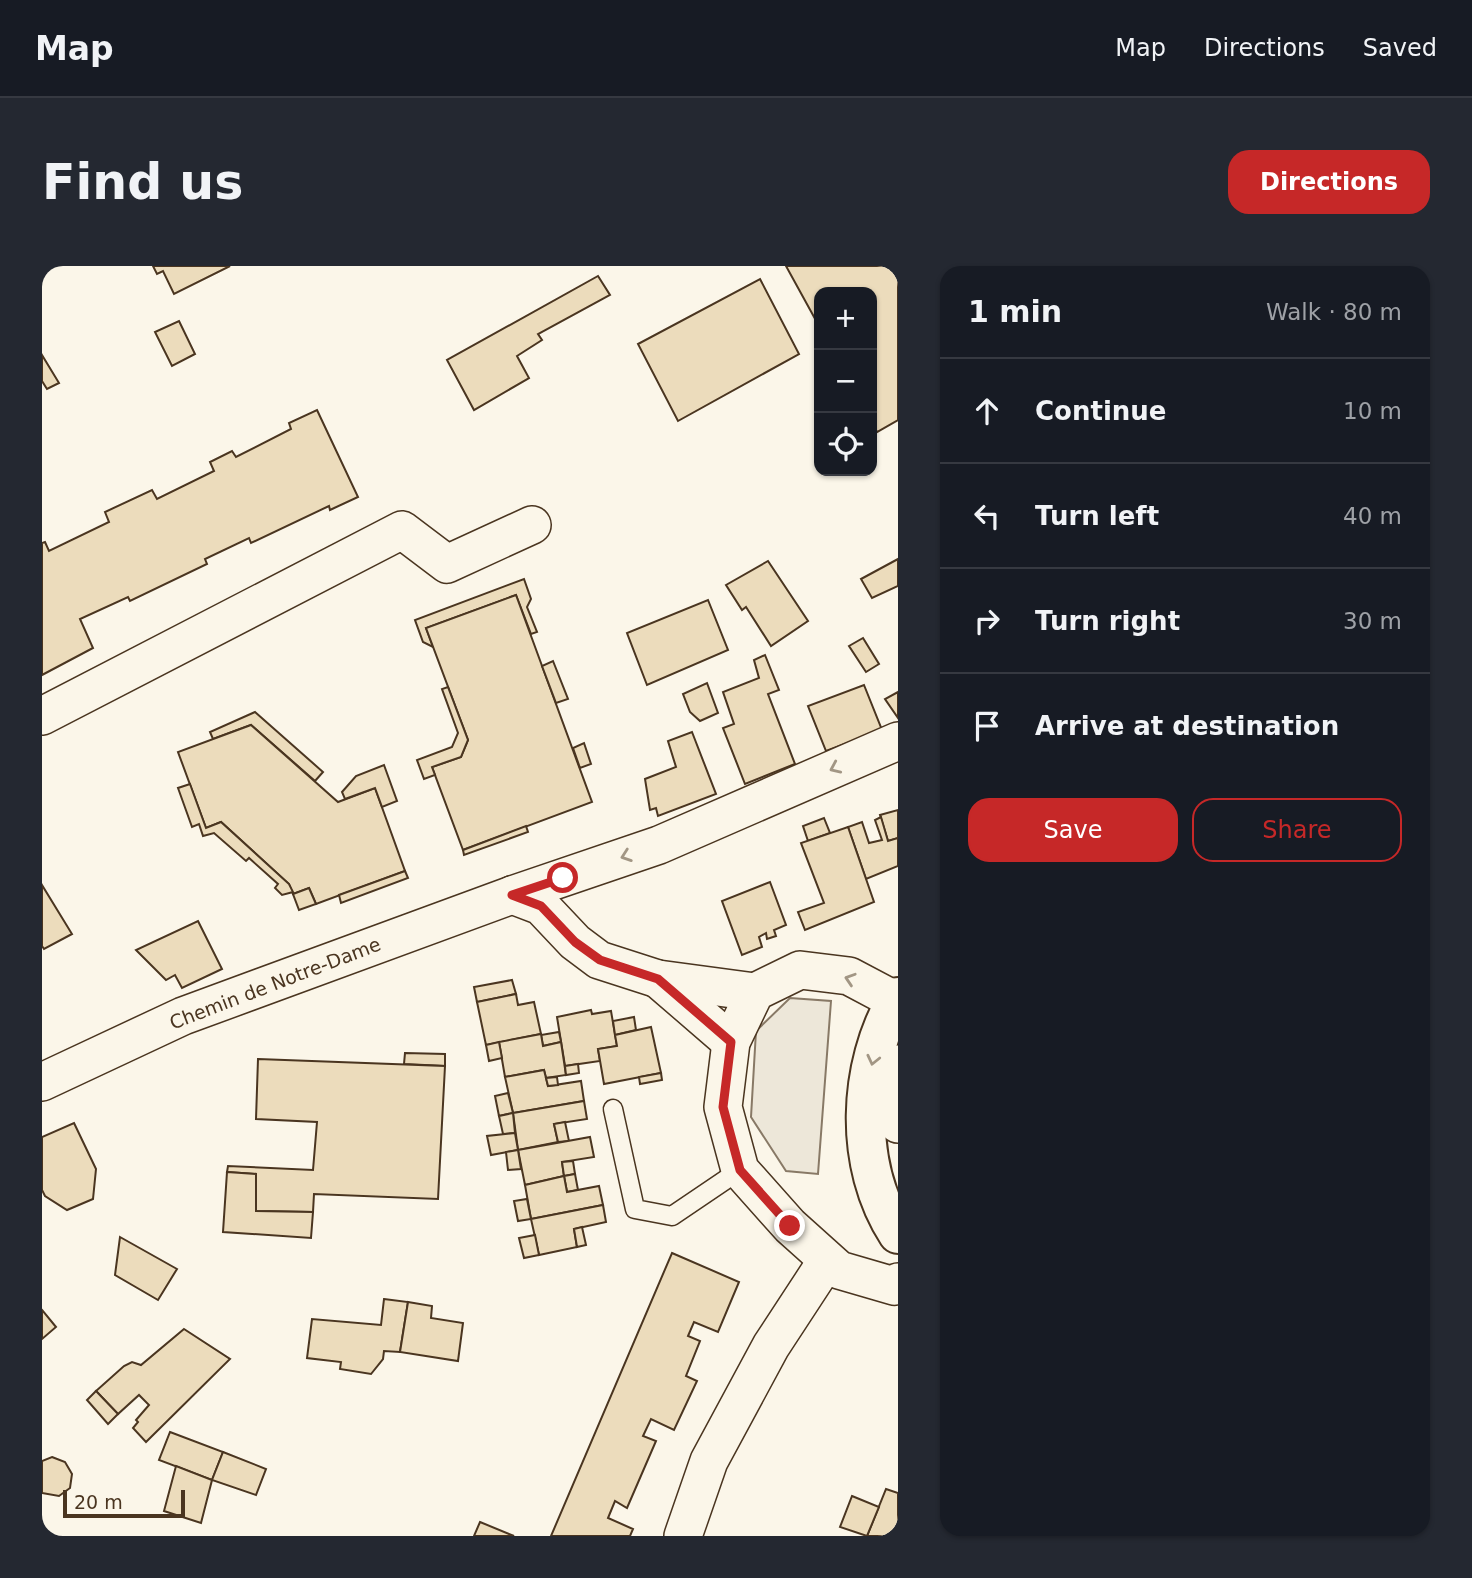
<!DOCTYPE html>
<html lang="en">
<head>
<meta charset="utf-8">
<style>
	body { margin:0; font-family:"DejaVu Sans",sans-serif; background:#242831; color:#f1f3f6 }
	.controls { position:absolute; right:21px; top:21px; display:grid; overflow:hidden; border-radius:14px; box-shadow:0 2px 5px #0004 }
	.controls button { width:63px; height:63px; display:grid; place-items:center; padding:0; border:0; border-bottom:2px solid #363941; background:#171b24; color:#f1f3f6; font:35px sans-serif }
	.scale { position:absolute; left:21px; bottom:18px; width:122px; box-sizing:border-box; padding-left:7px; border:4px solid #4a3520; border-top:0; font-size:19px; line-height:24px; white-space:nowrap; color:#4a3520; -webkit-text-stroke:5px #fbf6e9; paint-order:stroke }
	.stop { position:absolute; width:21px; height:21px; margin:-16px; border:5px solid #c62828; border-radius:50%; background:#fff }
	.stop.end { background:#c62828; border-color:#fff; box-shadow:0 2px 7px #0008 }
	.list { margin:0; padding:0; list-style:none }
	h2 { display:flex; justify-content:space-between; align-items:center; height:91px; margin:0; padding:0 28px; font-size:30px }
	h2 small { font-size:23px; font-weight:400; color:#9ea1a6 }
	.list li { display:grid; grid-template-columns:46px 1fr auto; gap:21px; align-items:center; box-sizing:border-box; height:105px; padding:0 28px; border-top:2px solid #363941 }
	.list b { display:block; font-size:26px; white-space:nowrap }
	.list em { font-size:23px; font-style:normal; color:#9ea1a6 }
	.actions { display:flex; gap:14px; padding:21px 28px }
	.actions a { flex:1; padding:16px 0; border:2px solid #c62828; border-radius:21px; text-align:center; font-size:24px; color:#c62828 }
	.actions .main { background:#c62828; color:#fff }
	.icon { flex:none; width:38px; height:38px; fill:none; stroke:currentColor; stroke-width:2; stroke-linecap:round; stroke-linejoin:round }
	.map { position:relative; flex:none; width:856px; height:1270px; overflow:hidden; border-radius:21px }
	header { display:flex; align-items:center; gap:42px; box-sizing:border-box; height:98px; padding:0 35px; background:#171b24; border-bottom:2px solid #363941 }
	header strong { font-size:33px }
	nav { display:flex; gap:38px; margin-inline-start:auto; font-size:24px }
	.intro { display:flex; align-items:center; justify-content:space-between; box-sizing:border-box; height:168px; padding:0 42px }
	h1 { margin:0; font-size:49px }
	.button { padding:18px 32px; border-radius:21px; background:#c62828; color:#fff; font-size:24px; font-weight:700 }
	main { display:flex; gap:42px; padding:0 42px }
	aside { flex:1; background:#171b24; border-radius:21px; box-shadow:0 2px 5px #0004 }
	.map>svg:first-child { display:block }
	.parking { fill:#ede7d9; stroke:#887966; stroke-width:2 }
	.building { fill:#ecdcbc; stroke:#4a3520; stroke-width:2 }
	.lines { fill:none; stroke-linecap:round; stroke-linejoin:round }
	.service-casing { stroke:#4a3520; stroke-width:21 }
	.minor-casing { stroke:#4a3520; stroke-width:40 }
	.secondary-casing { stroke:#4a3520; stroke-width:42 }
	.service { stroke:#fbf6e9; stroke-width:18 }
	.minor { stroke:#fbf6e9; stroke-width:37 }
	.secondary { stroke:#fbf6e9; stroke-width:38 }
	.oneway { stroke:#a29684 }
	.route { stroke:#c62828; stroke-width:9 }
	.labels { text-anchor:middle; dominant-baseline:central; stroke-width:5; stroke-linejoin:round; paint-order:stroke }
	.street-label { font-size:19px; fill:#4a3520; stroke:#fbf6e9 }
</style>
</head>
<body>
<header>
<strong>Map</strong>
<nav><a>Map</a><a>Directions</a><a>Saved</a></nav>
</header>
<div class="intro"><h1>Find us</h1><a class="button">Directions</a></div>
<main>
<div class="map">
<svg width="856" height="1270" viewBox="0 0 856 1270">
	<rect width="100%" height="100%" fill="#fbf6e9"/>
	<polygon class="parking" points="748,732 789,735 776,908 744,905 709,851 714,765"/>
	<g class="building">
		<polygon points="111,0 188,0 132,28 121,5 115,8"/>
		<polygon points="744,0 856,0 856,154 835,166 830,156 830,26 777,26 777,60"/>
		<polygon points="556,10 568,29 496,68 500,74 475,90 487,112 432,144 405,94"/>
		<polygon points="718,13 757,88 636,155 596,78"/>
		<polygon points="137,55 153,88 130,100 113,66"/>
		<polygon points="0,89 17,117 5,123 0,115"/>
		<polygon points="275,144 316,231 288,244 287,240 209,277 207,272 163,293 165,298 88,335 86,331 38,353 51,382 0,409 0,277 3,276 7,285 67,256 63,246 110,224 115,233 172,205 168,196 190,185 194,191 249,163 247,157"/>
		<polygon points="856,293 856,320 830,332 819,313"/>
		<polygon points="726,295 766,355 729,380 704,341 700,344 684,319"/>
		<polygon points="482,313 489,333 485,341 495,366 489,368 474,329 384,362 391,381 381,376 373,354"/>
		<polygon points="474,329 550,536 421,584 390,501 419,491 426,474 384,362"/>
		<polygon points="666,334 686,384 605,419 585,367"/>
		<polygon points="821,372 837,398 824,406 807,380"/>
		<polygon points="723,389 737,424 726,428 753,498 703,518 681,462 692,458 681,426 717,412 712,394"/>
		<polygon points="511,395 526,433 514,437 500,400"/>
		<polygon points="665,417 676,447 658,455 648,446 641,428"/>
		<polygon points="822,419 840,464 784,485 766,440"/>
		<polygon points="406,421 426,474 419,491 390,501 393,509 382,513 375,494 410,481 416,467 400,423"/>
		<polygon points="856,426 856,452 843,433"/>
		<polygon points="213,446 281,506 273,515 209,459 171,473 168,466"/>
		<polygon points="209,459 296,536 333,522 363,605 274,638 267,622 251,628 247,618 179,556 164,562 136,486"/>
		<polygon points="650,466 674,528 616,550 614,542 608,544 603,513 634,501 626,475"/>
		<polygon points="542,477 549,498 538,502 531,482"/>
		<polygon points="342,499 355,535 340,541 333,522 303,533 300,526 314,510"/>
		<polygon points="148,518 164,562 179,556 247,618 251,626 240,629 233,622 236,618 207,592 204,595 172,567 161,570 157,558 150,561 136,522"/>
		<polygon points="856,544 856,572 846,575 838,549"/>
		<polygon points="839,551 846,575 856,572 856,600 824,613 806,561 820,556 827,577 840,574 833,554"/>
		<polygon points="782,552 788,567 766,575 761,560"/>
		<polygon points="484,560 486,566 422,589 421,584"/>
		<polygon points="806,561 832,636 763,664 756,646 782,637 759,577"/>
		<polygon points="363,605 366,612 299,637 297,629"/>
		<polygon points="728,616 744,659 732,664 734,670 725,673 724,667 717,671 720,681 700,689 680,635"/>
		<polygon points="0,619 30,668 2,683 0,680"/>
		<polygon points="267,622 274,638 257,644 251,628"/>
		<polygon points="156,655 180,703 140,722 133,709 124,714 94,684"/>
		<polygon points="470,714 474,728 435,736 432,721"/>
		<polygon points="474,728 476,739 492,736 499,768 444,779 435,736"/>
		<polygon points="549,744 550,748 569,745 575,780 556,783 558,795 523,800 515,751"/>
		<polygon points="592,751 594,764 573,769 571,755"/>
		<polygon points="609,761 619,807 562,818 556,783 575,780 573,769"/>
		<polygon points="517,766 519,776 501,780 499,769"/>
		<polygon points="499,768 501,780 519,776 524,809 504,812 502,804 463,811 457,776"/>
		<polygon points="457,776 460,792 447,795 444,779"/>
		<polygon points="363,787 403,788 403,800 362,798"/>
		<polygon points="216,793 403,800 396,933 272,928 271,946 214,945 214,908 185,906 186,900 271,904 275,856 214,853"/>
		<polygon points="536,798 537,807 524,809 523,800"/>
		<polygon points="502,804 506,820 539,815 542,835 471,847 463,811"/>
		<polygon points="619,807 620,814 598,818 597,811"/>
		<polygon points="515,811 516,819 506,820 504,812"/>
		<polygon points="466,827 471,847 457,850 453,830"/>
		<polygon points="542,835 545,853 512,858 516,876 476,884 471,847"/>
		<polygon points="471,847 473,867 461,868 457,850"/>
		<polygon points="523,856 527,875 516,876 512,858"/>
		<polygon points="32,857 54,903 51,933 25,944 3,930 0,924 0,871"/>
		<polygon points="473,867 476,884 449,889 445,870"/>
		<polygon points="548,871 552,891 520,896 522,910 483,919 476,884"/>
		<polygon points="476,884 479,903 466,904 464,886"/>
		<polygon points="531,895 533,908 522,910 520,896"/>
		<polygon points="185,906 214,908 214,945 271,946 269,972 181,966"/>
		<polygon points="533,908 536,924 525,926 522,910"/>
		<polygon points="522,910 525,926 557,920 561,939 489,953 483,919"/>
		<polygon points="485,933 489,953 476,955 472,935"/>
		<polygon points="561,939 564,956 532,963 535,981 497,989 489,953"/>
		<polygon points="540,961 544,979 535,981 532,963"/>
		<polygon points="493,969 497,989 482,992 477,972"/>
		<polygon points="78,971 135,1003 116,1034 73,1009"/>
		<polygon points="630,987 697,1016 676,1066 652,1056 646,1070 658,1075 644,1110 655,1115 632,1164 609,1153 601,1170 614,1175 585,1242 573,1235 566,1252 591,1263 588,1270 509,1270"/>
		<polygon points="342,1033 366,1036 358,1086 342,1085 341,1093 329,1108 298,1103 299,1096 265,1092 270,1053 339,1059"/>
		<polygon points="366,1036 390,1040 389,1052 421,1057 416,1095 358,1086"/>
		<polygon points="0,1044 14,1061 0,1073"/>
		<polygon points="142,1063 188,1093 104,1176 91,1162 96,1156 94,1154 107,1139 97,1129 76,1148 54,1125 82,1100 90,1096 99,1099"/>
		<polygon points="54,1125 76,1148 66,1158 45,1134"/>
		<polygon points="128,1166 181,1186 170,1214 117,1194"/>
		<polygon points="181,1186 224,1203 214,1229 170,1214"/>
		<polygon points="10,1191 23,1196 30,1208 28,1222 17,1230 0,1227 0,1195"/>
		<polygon points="134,1200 170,1214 159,1257 122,1245"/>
		<polygon points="844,1223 856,1227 856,1270 825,1270"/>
		<polygon points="810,1230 837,1241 825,1270 798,1261"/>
		<polygon points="438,1256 472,1270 432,1270"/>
	</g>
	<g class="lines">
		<g class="service-casing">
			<polyline id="service" points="571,843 593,943 630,950 698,904"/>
		</g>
		<g class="minor-casing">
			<g id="minor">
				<polyline points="0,450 360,264 405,298 490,259"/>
				<polyline points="470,629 499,640 533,676 557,694 616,713 713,726"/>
				<polyline points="616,713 689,776"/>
				<polyline points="856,736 807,710 758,704 713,726 689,776 681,841 698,904 748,960 797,1004 852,1020 856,1016"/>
				<polyline points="856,798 852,848 856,858"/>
				<polyline points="0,816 141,750 470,629 617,579 856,475"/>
				<polyline points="641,1270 667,1195 729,1080 784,996"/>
			</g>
		</g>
		<g class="secondary-casing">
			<path id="secondary" d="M856,731C815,800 811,899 856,968"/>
		</g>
		<use href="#service" class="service"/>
		<use href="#minor" class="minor"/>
		<use href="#secondary" class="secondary"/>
	</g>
	<defs><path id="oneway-chevron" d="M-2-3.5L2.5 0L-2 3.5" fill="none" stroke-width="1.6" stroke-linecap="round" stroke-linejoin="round" transform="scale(1.75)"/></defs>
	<g class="oneway">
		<use href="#oneway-chevron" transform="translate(793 502) rotate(156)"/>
		<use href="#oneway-chevron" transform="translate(584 590) rotate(161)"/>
		<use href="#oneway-chevron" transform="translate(808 713) rotate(-162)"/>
		<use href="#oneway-chevron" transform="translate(831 794) rotate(103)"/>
	</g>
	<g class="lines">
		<polyline class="route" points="521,612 470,629 499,640 533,676 558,694 616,713 689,776 681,841 698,904 748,960"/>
	</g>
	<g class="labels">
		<g class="street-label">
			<text transform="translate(233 717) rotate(-21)">Chemin de Notre-Dame</text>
		</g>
	</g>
</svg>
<div class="controls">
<button>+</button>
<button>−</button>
<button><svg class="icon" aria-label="locate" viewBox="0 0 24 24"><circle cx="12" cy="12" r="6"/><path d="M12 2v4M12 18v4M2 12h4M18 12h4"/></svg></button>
</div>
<div class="scale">20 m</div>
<div class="stop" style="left:521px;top:612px"></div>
<div class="stop end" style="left:748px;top:960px"></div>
</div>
<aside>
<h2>1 min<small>Walk · 80 m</small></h2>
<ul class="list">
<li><svg class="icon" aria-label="ahead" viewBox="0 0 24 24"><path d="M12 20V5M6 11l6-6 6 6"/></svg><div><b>Continue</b></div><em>10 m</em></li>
<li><svg class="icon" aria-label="left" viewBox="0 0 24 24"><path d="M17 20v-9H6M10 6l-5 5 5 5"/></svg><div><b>Turn left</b></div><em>40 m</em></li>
<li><svg class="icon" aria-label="right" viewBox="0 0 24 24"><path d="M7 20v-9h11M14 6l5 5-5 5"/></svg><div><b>Turn right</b></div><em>30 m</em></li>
<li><svg class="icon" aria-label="arrive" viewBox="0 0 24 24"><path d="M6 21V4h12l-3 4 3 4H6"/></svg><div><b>Arrive at destination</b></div></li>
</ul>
<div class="actions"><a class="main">Save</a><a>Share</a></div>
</aside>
</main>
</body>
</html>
